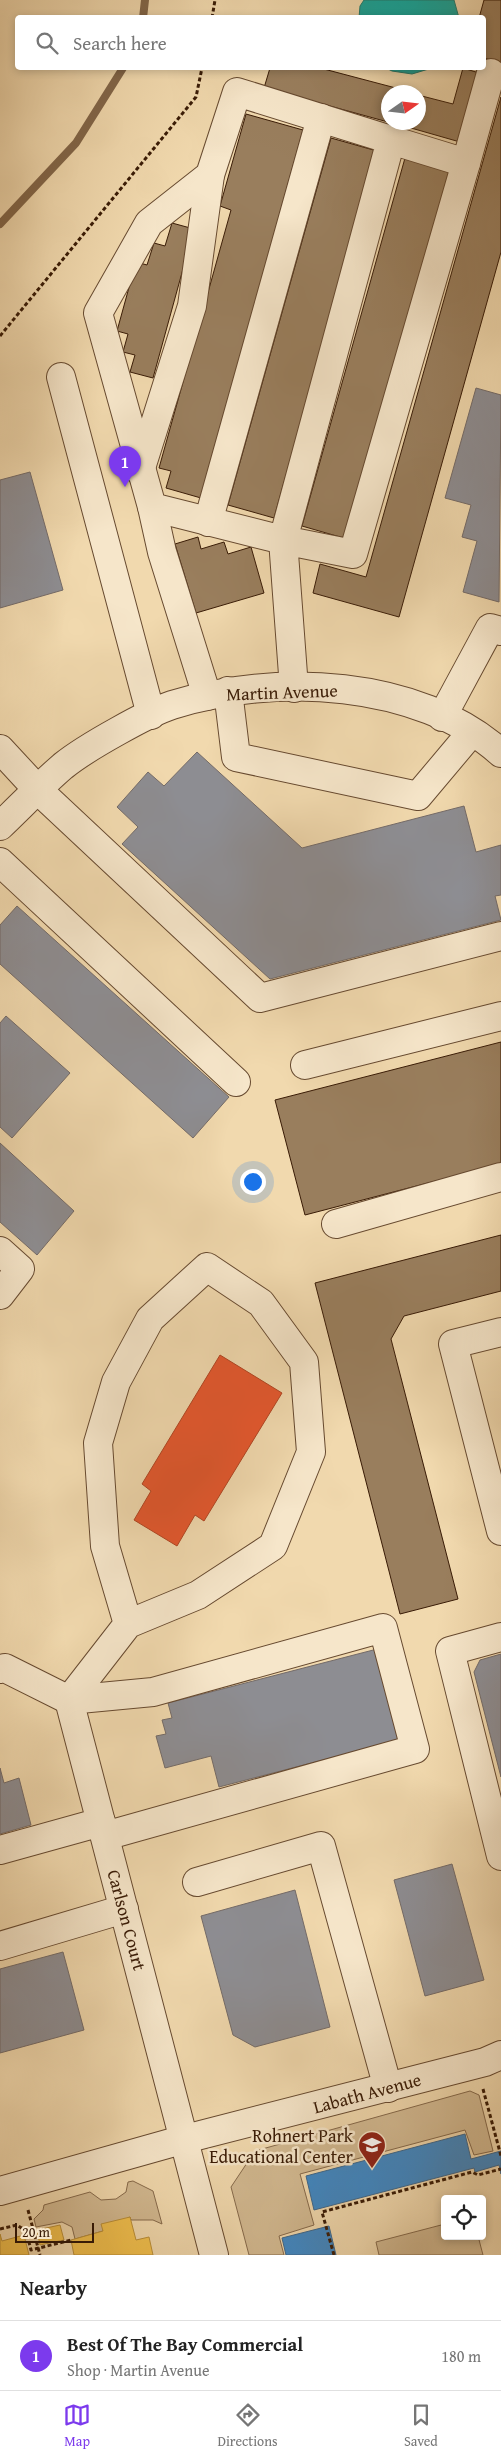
<!DOCTYPE html>
<html lang="en">
<head>
<meta charset="utf-8">
<style>
	body { margin:0; font-family:"Gentium Book Plus",serif; background:#f6f6f6; color:#222 }
	.controls { position:absolute; right:15px; bottom:15px; display:grid; overflow:hidden; border-radius:5px; box-shadow:0 2px 8px #0003 }
	.controls button { width:45px; height:45px; display:grid; place-items:center; padding:0; border:0; border-bottom:1px solid #e0e0e0; background:#fff; color:#222; font:25px sans-serif }
	.compass { position:absolute; left:381px; top:85px; width:45px; height:45px; border-radius:50%; background:#fff; box-shadow:0 2px 8px #0003; rotate:76deg }
	.scale { position:absolute; left:15px; bottom:12px; width:79px; box-sizing:border-box; padding-left:5px; border:2px solid #391b06; border-top:0; font-size:14px; line-height:18px; white-space:nowrap; color:#391b06; -webkit-text-stroke:4px #f6e6ca; paint-order:stroke }
	.you { position:absolute; left:252px; top:1181px; width:18px; height:18px; margin:-12px; border:4px solid #fff; border-radius:50%; background:#1a73e8; box-shadow:0 0 0 8px #1a73e833 }
	.badge { display:grid; place-items:center; width:32px; height:32px; border-radius:50%; background:#7c3aed; color:#fff; font-size:16px; font-weight:700 }
	.pin { position:absolute; translate:-50% -41px; filter:drop-shadow(0 1px 2px #0008) }
	.pin::after { content:''; position:absolute; top:26px; width:18px; height:15px; background:inherit; clip-path:polygon(0 0,100% 0,50% 100%) }
	.list { margin:0; padding:0; list-style:none }
	h2 { display:flex; justify-content:space-between; align-items:center; height:65px; margin:0; padding:0 20px; font-size:21px }
	h2 small { font-size:16px; font-weight:400; color:#767676 }
	.list li { display:grid; grid-template-columns:32px 1fr auto; gap:15px; align-items:center; box-sizing:border-box; height:70px; padding:0 20px; border-top:1px solid #e0e0e0 }
	.list b { display:block; font-size:19px; white-space:nowrap }
	.list p { margin:0; font-size:16px; white-space:nowrap; color:#767676 }
	.list em { font-size:16px; font-style:normal; color:#767676 }
	.icon { flex:none; width:28px; height:28px; fill:none; stroke:currentColor; stroke-width:2; stroke-linecap:round; stroke-linejoin:round }
	.map { position:relative; flex:none; width:501px; height:2255px; overflow:hidden }
	.search { position:absolute; background:#fff; box-shadow:0 2px 8px #0003; left:15px; right:15px; top:15px; height:55px; display:flex; align-items:center; gap:12px; box-sizing:border-box; padding:0 18px; border-radius:5px; color:#767676; font-size:19px }
	.sheet { height:135px; background:#fff }
	nav { display:flex; justify-content:space-around; align-items:center; box-sizing:border-box; height:70px; border-top:1px solid #e0e0e0; background:#fff; font-size:14px; color:#767676 }
	nav a { display:grid; justify-items:center; gap:2px }
	nav .on { color:#7c3aed }
	.map>svg:first-child { display:block }
	.green { fill:#d2b991; stroke:#866a4c }
	.homes { fill:#f2c14e; stroke:#ba8f38 }
	.shops { fill:#e4572e; stroke:#b14522 }
	.schools { fill:#3f88c5; stroke:#3d678c }
	.public { fill:#17a398; stroke:#217a6c }
	.industry { fill:#8d8d92; stroke:#746b68 }
	.lines { fill:none; stroke-linecap:round; stroke-linejoin:round }
	.stream { stroke:#826649; stroke-width:8 }
	.building { fill:#997e5d; stroke:#391b06 }
	.minor-casing { stroke:#674a30; stroke-width:30 }
	.path { stroke:#391b06; stroke-width:3; stroke-dasharray:4 2.5; stroke-linecap:butt }
	.minor { stroke:#f6e6ca; stroke-width:28 }
	.labels { text-anchor:middle; dominant-baseline:central; stroke-width:5; stroke-linejoin:round; paint-order:stroke }
	.street-label { font-size:18px; fill:#391b06; stroke:#f6e6ca }
	.poi-label { font-size:18px; fill:#391b06; stroke:#f6e6ca; text-anchor:end }
</style>
</head>
<body>
<div class="map">
<svg width="501" height="2255" viewBox="0 0 501 2255">
	<rect width="100%" height="100%" fill="#f1d9ae"/>
	<filter id="stains"><feTurbulence type="fractalNoise" baseFrequency=".004" numOctaves="4"/><feColorMatrix values="0 0 0 0 .2 0 0 0 0 .09 0 0 0 0 .02 0 0 0 .5 -.17"/></filter>
	<radialGradient id="worn" r=".72"><stop offset=".6" stop-color="#630" stop-opacity="0"/><stop offset="1" stop-color="#630" stop-opacity=".3"/></radialGradient>
	<g class="green">
		<polygon points="470,2091 479,2095 493,2151 474,2155 465,2130 300,2174 314,2225 279,2236 284,2255 249,2255 231,2187 255,2151"/>
		<polygon points="133,2181 153,2191 162,2224 153,2220 131,2220 130,2217 103,2231 75,2239 72,2227 62,2222 36,2227 34,2219 43,2210 44,2205 90,2192 101,2200 116,2199 126,2192 128,2182"/>
		<polygon points="445,2224 445,2236 478,2236 483,2255 379,2255 376,2242"/>
	</g>
	<g class="homes">
		<polygon points="130,2217 136,2240 149,2237 153,2255 74,2255 71,2240 103,2231 101,2224"/>
		<polygon points="60,2225 64,2240 40,2245 37,2230"/>
		<polygon points="0,2234 2,2241 24,2235 29,2255 0,2255"/>
	</g>
	<polygon class="shops" points="220,1355 282,1393 204,1521 195,1515 177,1546 134,1520 151,1491 142,1484"/>
	<g class="schools">
		<polygon points="465,2134 471,2159 501,2151 501,2174 499,2165 475,2172 474,2168 314,2210 306,2176"/>
		<polygon points="329,2226 336,2255 286,2255 282,2238"/>
	</g>
	<g class="public">
		<polygon points="364,0 454,0 459,18 359,18 360,6"/>
		<polygon points="386,68 432,68 412,74 392,71"/>
	</g>
	<g class="industry">
		<polygon points="476,388 501,395 499,602 463,592 477,541 462,537 471,505 445,498"/>
		<polygon points="30,472 63,590 0,608 0,480"/>
		<polygon points="197,752 302,848 464,806 476,852 501,845 501,895 495,896 501,920 270,979 122,844 138,827 117,807 148,772 164,786"/>
		<polygon points="17,906 229,1097 193,1138 0,964 0,925"/>
		<polygon points="6,1016 70,1073 12,1138 0,1127 0,1023"/>
		<polygon points="0,1143 74,1211 37,1255 0,1222"/>
		<polygon points="381,1648 404,1739 219,1787 211,1756 165,1768 156,1736 166,1734 162,1720 172,1718 168,1703"/>
		<polygon points="501,1654 501,1777 474,1672 480,1660"/>
		<polygon points="0,1768 4,1783 19,1778 31,1825 0,1834"/>
		<polygon points="452,1864 484,1980 425,1996 394,1880"/>
		<polygon points="295,1890 330,2027 255,2047 233,2035 201,1916"/>
		<polygon points="63,1952 84,2030 0,2053 0,1969"/>
	</g>
	<g class="lines">
		<g class="stream">
			<polyline points="143,18 145,0"/>
			<polyline points="0,224 76,143 123,68"/>
		</g>
	</g>
	<g class="building">
		<polygon points="484,0 501,0 501,63 484,58 484,18 479,18"/>
		<polygon points="270,68 320,68 411,92 388,92 388,122 264,88"/>
		<polygon points="463,68 479,73 460,142 390,122 418,122 418,95 453,104"/>
		<polygon points="501,97 501,252 399,617 313,593 320,564 366,577"/>
		<polygon points="246,114 303,130 201,498 166,488 171,471 159,468 231,210 220,206"/>
		<polygon points="331,138 377,151 274,518 228,505"/>
		<polygon points="405,158 450,171 347,539 302,526"/>
		<polygon points="172,223 194,229 153,378 130,372 135,355 123,352 128,334 117,331 136,262 147,265 154,243 165,246"/>
		<polygon points="198,537 201,549 224,542 228,554 251,547 264,593 196,613 175,544"/>
		<polygon points="501,1042 501,1164 305,1215 275,1100"/>
		<polygon points="501,1235 501,1291 404,1316 391,1339 458,1599 400,1614 315,1283"/>
	</g>
	<g class="lines">
		<g class="minor-casing">
			<g id="minor">
				<polyline points="466,163 491,73"/>
				<polyline points="61,377 151,715"/>
				<polyline points="140,471 192,306 210,175"/>
				<polyline points="152,507 162,552 207,696"/>
				<polyline points="208,522 321,118"/>
				<polyline points="294,688 283,540 391,140 466,163 353,554 283,540 152,507 98,313 149,223 210,175 237,92 391,140"/>
				<polyline points="228,691 236,757 418,796 471,733"/>
				<polyline points="442,717 490,628 501,631"/>
				<polyline points="0,749 38,790 260,998 501,936"/>
				<path d="M0,826C21,806 41,785 63,766C79,753 100,741 118,731C134,722 154,711 172,705C275,673 418,679 501,753"/>
				<polyline points="0,862 236,1082"/>
				<polyline points="305,1065 501,1016"/>
				<polyline points="336,1224 501,1177"/>
				<polyline points="0,1251 20,1269 0,1295"/>
				<polyline points="501,1332 453,1344 501,1531"/>
				<polyline points="501,1637 450,1651 501,1856"/>
				<polyline points="0,1669 5,1668 69,1700 153,1692 383,1628 415,1749 105,1836"/>
				<polyline points="69,1700 128,1624 198,1595 273,1546 311,1452 304,1362 261,1303 207,1267 150,1319 116,1382 98,1443 105,1546 128,1624"/>
				<polyline points="69,1700 214,2255"/>
				<polyline points="0,1850 101,1822"/>
				<polyline points="197,1882 321,1846 388,2088"/>
				<polyline points="0,1946 124,1909"/>
				<polyline points="0,2191 185,2139 485,2062 501,2055"/>
			</g>
		</g>
		<g class="path">
			<polyline points="212,18 215,0"/>
			<polyline points="0,336 196,97 202,68"/>
			<polyline points="483,2089 501,2156"/>
			<polyline points="28,2210 40,2255"/>
			<polyline points="0,2229 17,2225 26,2231 31,2250 71,2240"/>
			<polyline points="334,2255 322,2212 472,2172 478,2175 501,2169"/>
		</g>
		<use href="#minor" class="minor"/>
	</g>
	<defs>
		<g id="university-pin" transform="scale(1.4375)"><path d="M0 17L-7.5 6A9.5 9.5 0 1 1 7.5 6Z" fill="#8f2418" stroke="#f6e6ca"/><path d="M0-5L7-2L0 1L-7-2ZM-4 1L0 2.5L4 1V4Q0 6-4 4Z" fill="#fff"/></g>
	</defs>
	<g fill-rule="evenodd">
		<use href="#university-pin" x="372" y="2145"/>
	</g>
	<g class="labels">
		<g class="street-label">
			<text transform="translate(282 692) rotate(-2)">Martin Avenue</text>
			<text transform="translate(127 1920) rotate(75)">Carlson Court</text>
			<text transform="translate(367 2093) rotate(-15)">Labath Avenue</text>
		</g>
		<g class="poi-label">
			<text x="353" y="2135">Rohnert Park<tspan x="353" dy="21">Educational Center</tspan></text>
		</g>
	</g>
	<rect width="100%" height="100%" filter="url(#stains)"/>
	<rect width="100%" height="100%" fill="url(#worn)"/>
</svg>
<div class="controls">
<button><svg class="icon" aria-label="locate" viewBox="0 0 24 24"><circle cx="12" cy="12" r="6"/><path d="M12 2v4M12 18v4M2 12h4M18 12h4"/></svg></button>
</div>
<svg class="compass" viewBox="-18 -18 36 36"><path d="M0-13l5 13h-10z" fill="#e53935"/><path d="M0 13l5-13h-10z" fill="#767676"/></svg>
<div class="scale">20 m</div>
<div class="you"></div>
<div class="pin badge" style="left:125px;top:487px">1</div>
<div class="search"><svg class="icon" aria-label="search" viewBox="0 0 24 24"><circle cx="10" cy="10" r="6"/><path d="M15 15l6 6"/></svg>Search here</div>
</div>
<section class="sheet">
<h2>Nearby<small></small></h2>
<ul class="list">
<li><span class="badge">1</span><div><b>Best Of The Bay Commercial</b><p>Shop · Martin Avenue</p></div><em>180 m</em></li>
</ul>
</section>
<nav>
<a class="on"><svg class="icon" aria-label="map" viewBox="0 0 24 24"><path d="M3 6l6-2 6 2 6-2v14l-6 2-6-2-6 2zM9 4v14M15 6v14"/></svg>Map</a>
<a><svg class="icon" aria-label="directions" viewBox="0 0 24 24"><path d="M12 3l9 9-9 9-9-9zM9 14v-3h6M13 9l2 2-2 2"/></svg>Directions</a>
<a><svg class="icon" aria-label="saved" viewBox="0 0 24 24"><path d="M7 4h10v16l-5-4-5 4z"/></svg>Saved</a>
</nav>
</body>
</html>
